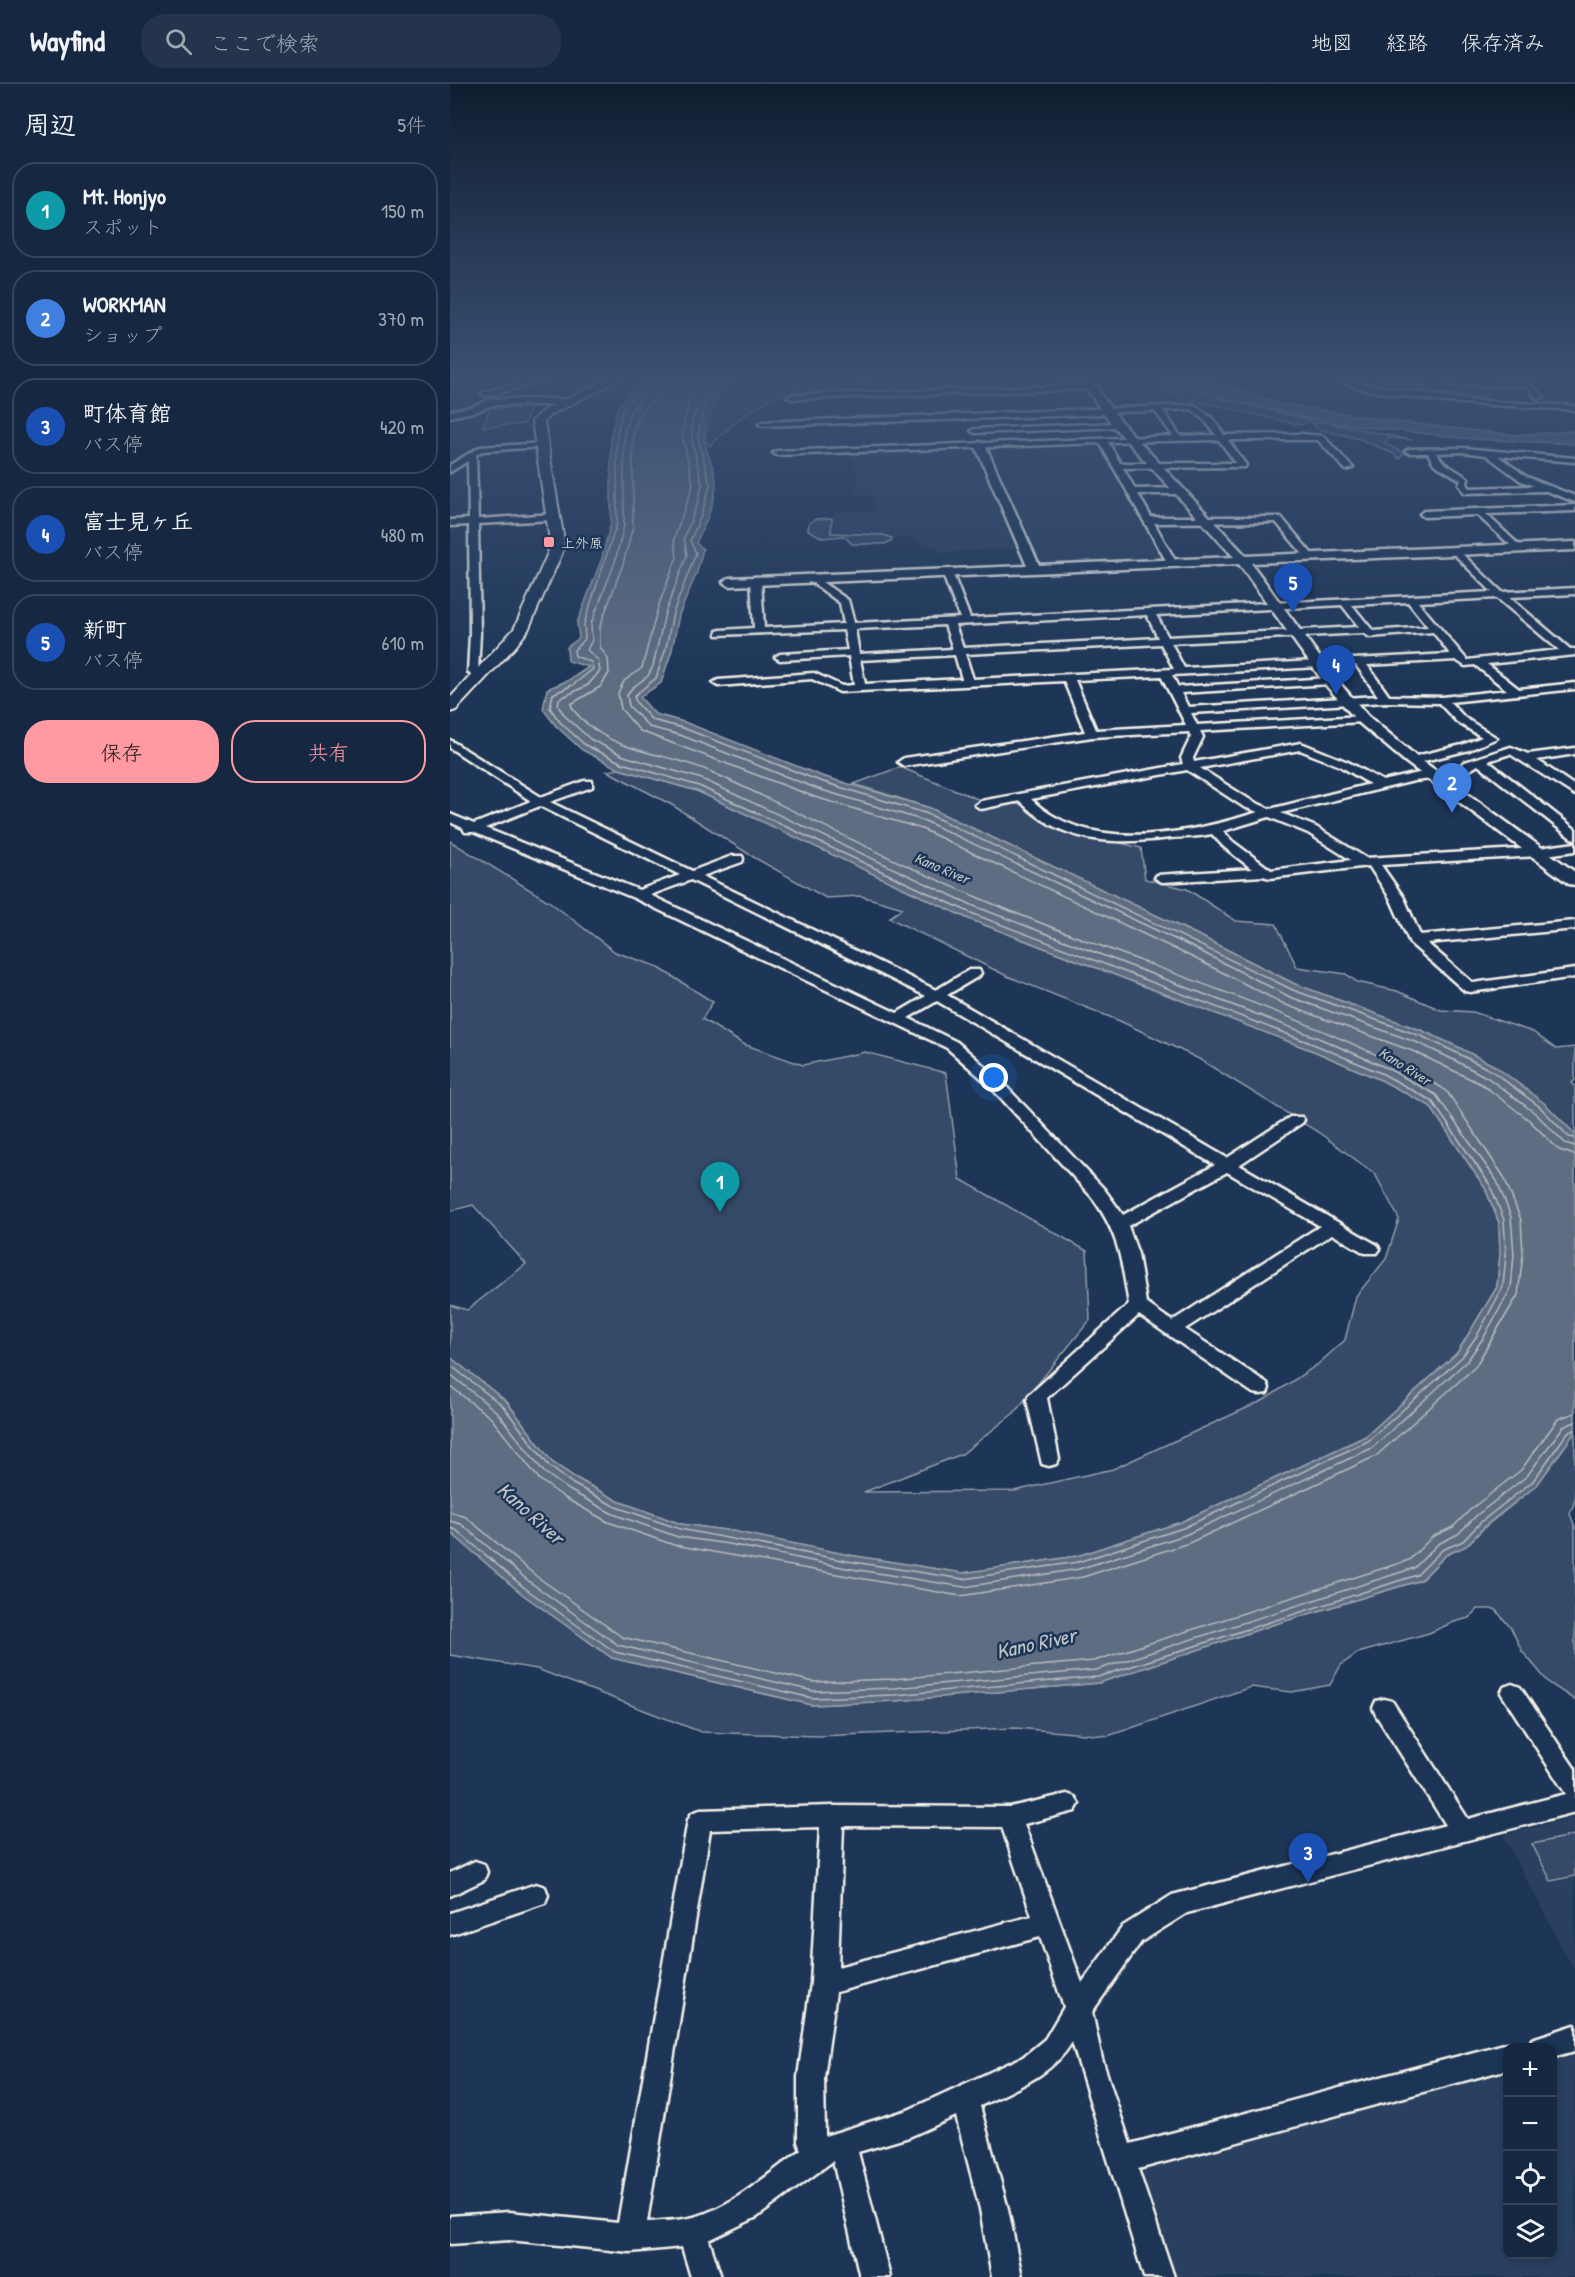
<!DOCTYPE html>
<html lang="ja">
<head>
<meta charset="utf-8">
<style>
	body { margin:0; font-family:"Patrick Hand","Klee One",sans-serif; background:#23344c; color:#f1f3f6 }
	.controls { position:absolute; right:18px; bottom:18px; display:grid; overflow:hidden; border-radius:12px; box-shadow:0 3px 9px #0003 }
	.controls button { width:54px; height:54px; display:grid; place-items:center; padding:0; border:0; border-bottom:2px solid #35445a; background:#162841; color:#f1f3f6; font:30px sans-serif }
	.you { position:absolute; left:544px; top:994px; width:21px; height:21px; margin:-15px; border:4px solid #fff; border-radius:50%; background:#1a73e8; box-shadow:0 0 0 9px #1a73e833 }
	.badge { display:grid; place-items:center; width:39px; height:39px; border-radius:50%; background:#ff9aa2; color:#fff; font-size:20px; font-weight:700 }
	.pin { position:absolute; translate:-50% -50px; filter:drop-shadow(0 2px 3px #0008) }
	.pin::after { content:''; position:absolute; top:32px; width:21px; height:18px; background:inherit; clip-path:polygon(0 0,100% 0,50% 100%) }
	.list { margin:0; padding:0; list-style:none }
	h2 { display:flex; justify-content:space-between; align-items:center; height:78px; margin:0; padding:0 24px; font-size:26px }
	h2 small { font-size:20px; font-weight:400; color:#9ea6b1 }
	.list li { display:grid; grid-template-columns:39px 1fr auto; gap:18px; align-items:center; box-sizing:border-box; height:96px; margin:0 12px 12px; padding:0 12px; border:2px solid #35445a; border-radius:24px }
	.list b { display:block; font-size:22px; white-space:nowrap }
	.list p { margin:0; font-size:20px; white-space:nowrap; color:#9ea6b1 }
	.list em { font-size:20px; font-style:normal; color:#9ea6b1 }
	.actions { display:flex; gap:12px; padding:18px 24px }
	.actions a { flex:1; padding:14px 0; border:2px solid #ff9aa2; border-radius:24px; text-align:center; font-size:21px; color:#ff9aa2 }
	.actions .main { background:#ff9aa2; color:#111 }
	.icon { flex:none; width:33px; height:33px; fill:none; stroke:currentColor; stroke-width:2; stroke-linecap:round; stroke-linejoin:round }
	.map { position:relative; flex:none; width:1125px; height:2193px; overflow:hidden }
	header { display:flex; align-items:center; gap:36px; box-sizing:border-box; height:84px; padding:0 30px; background:#162841; border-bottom:2px solid #35445a }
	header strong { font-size:28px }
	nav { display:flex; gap:33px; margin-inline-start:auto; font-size:21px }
	.search { width:420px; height:54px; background:#23344c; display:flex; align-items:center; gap:15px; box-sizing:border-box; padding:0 21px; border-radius:24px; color:#9ea6b1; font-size:22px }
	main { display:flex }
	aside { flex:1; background:#162841 }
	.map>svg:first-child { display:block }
	.built { fill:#2a4060 }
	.green { fill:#354a67; stroke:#949ea8; stroke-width:1.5 }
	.water { fill:#5e6d82; stroke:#9aa2ab; stroke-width:1.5 }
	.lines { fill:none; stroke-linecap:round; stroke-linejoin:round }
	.shore { stroke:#b8bcbf; stroke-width:1.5 }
	.minor-casing { stroke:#f4f1e8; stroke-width:5 }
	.tertiary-casing { stroke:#f4f1e8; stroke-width:5 }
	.secondary-casing { stroke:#f4f1e8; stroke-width:4 }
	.minor { fill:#1d3557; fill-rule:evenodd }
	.tertiary { fill:#1d3557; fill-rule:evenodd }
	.secondary { fill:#1d3557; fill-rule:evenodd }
	.poi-dot { fill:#ff9aa2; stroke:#1d3557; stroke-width:2 }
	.labels { text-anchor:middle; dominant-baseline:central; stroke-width:5; stroke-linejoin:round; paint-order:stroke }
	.far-poi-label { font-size:14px; fill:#f4f1e8; stroke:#1d3557; text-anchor:start }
	.far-water-label { font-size:15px; font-style:italic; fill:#c0c3c4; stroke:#1d3557 }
	.near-water-label { font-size:21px; font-style:italic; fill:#c0c3c4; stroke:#1d3557 }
</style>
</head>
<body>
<header>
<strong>Wayfind</strong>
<div class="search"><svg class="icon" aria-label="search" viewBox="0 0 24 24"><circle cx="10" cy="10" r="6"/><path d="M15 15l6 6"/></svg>ここで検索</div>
<nav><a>地図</a><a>経路</a><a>保存済み</a></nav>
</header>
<main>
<aside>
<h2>周辺<small>5件</small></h2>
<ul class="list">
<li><span class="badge" style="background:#0f9aa8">1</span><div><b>Mt. Honjyo</b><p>スポット</p></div><em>150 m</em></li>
<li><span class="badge" style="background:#3f7fe0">2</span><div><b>WORKMAN</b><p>ショップ</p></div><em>370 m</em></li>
<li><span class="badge" style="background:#1a4fb4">3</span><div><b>町体育館</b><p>バス停</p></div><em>420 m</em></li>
<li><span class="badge" style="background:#1a4fb4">4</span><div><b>富士見ヶ丘</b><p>バス停</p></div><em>480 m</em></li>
<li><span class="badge" style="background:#1a4fb4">5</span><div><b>新町</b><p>バス停</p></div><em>610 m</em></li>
</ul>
<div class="actions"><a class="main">保存</a><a>共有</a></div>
</aside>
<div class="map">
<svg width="1125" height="2193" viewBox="0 0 1125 2193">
	<rect width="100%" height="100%" fill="#1d3557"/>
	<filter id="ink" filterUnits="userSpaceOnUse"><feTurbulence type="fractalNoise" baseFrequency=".0167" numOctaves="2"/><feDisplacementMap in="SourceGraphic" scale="12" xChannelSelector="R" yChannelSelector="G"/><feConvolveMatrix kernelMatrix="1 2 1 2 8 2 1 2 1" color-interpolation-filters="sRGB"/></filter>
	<g filter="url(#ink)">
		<g class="built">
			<polygon points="650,358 717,475 591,481 538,363"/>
			<polygon points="527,363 569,464 489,469 486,463 471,460 458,453 443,455 432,451 381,449 383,432 386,428 426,427 421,413 405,409 408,398 401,369"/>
			<polygon points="1125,1733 1125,1888 1053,1751"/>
			<polygon points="1125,1964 1125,2193 724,2193 690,2087 692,2083 1057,1982 1058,2170 1102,2170 1103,1970"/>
		</g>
		<g class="green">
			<path d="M287,294H348L341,307L351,299L365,294H517L443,296L343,311C322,303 274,348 260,362L254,355C261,330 263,307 287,294Z"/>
			<polygon points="691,294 706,294 724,304 716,299 716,295 761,312 861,336 851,341 738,315 720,310"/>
			<polygon points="975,300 1037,305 1040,309 1031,313 973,306"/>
			<polygon points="40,324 81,324 74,340 33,343"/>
			<polygon points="873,338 962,356 939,354 934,359 954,369 949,375 944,370 910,355 868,345 862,339"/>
			<polygon points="382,434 381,449 433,451 442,454 442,456 435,460 402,460 394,452 373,454 358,446 359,439 366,435"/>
			<polygon points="450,683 542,721 573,720 589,735 601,742 691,764 695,795 737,805 786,837 826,840 847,883 896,890 907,898 947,907 991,926 1023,928 1083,948 1106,965 1125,963 1125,996 1122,999 1125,1002 1125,1050 1094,1019 1008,963 973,947 845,900 752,853 480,724 404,700"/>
			<polygon points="169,685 247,707 519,835 866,968 931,996 980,1022 1035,1104 1049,1139 1050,1170 1047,1203 1007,1269 916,1352 731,1438 627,1472 512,1489 399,1471 282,1447 231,1440 168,1417 126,1394 102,1378 57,1318 0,1273 0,1221 17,1226 76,1180 23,1121 0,1127 0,757 100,818 165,868 206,882 263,918 252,935 293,960 353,981 415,968 496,989 510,1095 637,1167 640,1236 564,1329 512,1370 414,1408 564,1407 663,1385 814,1316 867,1281 895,1256 906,1212 936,1175 949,1135 925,1090 868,1048 749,975 670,937 557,892 439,834 453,824 411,812 376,814 305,774 222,721 157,687"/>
			<polygon points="1125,1348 1125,1416 1120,1430 1125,1443 1125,1616 1099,1599 1072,1567 1061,1544 1045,1525 1027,1525 1019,1534 1004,1538 979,1549 908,1569 891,1581 880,1601 842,1608 801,1603 658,1652 566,1644 367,1652 251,1648 87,1585 0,1571 0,1448 72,1510 162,1574 362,1621 445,1617 649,1599 822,1541 971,1496 996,1471 1016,1462 1036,1442 1087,1401"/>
			<polygon points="1125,1751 1125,1792 1101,1797 1082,1760"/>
		</g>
		<g class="water">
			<path d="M195,294H285C267,306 253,331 254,353C255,369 267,386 266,402C264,422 254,442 246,459L253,465L247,488L229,531L222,566L211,599L190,613L205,630L234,638L372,692L480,724L752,853L845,900L973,947L1008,963L1045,982L1094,1019L1125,1050V1348L1087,1401L1036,1441L1016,1462L996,1471L971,1496L822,1541L649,1599L445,1617L362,1621L162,1574L72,1510L0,1448V1273L57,1318L102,1378L126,1394L168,1417L231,1440L282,1447L399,1471L513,1489L627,1472L731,1438L916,1352L1007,1269L1047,1203L1050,1170L1049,1138L1035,1104L980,1022L931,996L866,968L519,835L247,707L169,685L132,666L106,642L93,625L97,605L119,596L139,583L118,577L117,563L129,554L127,539L152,474L161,438V349L168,322L187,298Z"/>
			<polygon points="714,294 752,294 832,320 948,338 1064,351 1125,347 1125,360 1022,355 881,339 780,316"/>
		</g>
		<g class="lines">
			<g class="shore">
				<polyline points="253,294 239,316 232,349 243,401 224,455 227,473 208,523 192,584 174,597 168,609 171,625 190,647 365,713 472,745 742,873 836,921 965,968 1033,1001 1079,1036 1109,1066 1125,1071"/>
				<polyline points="263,294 248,320 242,338 242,357 252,400 248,418 234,454 237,471 215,529 203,582 198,592 182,604 177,611 179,622 199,643 230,651 368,705 475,737 746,865 840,913 968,959 1002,975 1038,994 1085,1029 1115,1059 1125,1062"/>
				<polyline points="274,294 254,322 248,353 260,401 251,432 240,457 246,469 223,529 216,564 206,594 184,612 186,618 202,636 233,644 370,697 478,730 843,906 971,952 1005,968 1042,987 1090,1023 1119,1053 1125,1054"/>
				<polyline points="0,1281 53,1322 99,1382 123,1400 166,1423 230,1445 397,1477 513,1495 628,1478 733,1444 918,1357 1012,1273 1028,1250 1053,1203 1056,1170 1054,1136 1040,1101 982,1017 933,990 868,962 521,829 249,702 172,679 135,661 110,638 100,624 103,610 123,601 143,585 141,578 125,572 124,566 135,555 134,540 167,439 167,349 173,324 195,300 196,294"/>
				<polyline points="0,1290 47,1328 94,1388 119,1406 163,1430 228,1453 279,1460 396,1484 514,1503 629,1485 735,1451 922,1364 1017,1277 1034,1253 1061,1204 1064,1170 1061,1133 1047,1097 986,1011 937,984 871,955 524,822 252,695 174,672 140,655 116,633 108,622 109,615 138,601 150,587 148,576 137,566 142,556 141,540 165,478 174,441 174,350 180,328 201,304 204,294"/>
				<path d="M0,1302L41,1334L90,1396L115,1414L158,1438L224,1461L510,1512L633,1493L739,1459L926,1372L1025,1283L1068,1211L1073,1170L1071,1136L1054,1093L998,1009L991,1003C844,924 682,879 529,814C437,776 350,728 259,687C218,669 170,670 135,638C129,632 123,628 121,620L150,603L159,589L158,575L150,563V542L173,480L183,443V351L188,332L208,309L213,294"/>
				<polyline points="0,1428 16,1433 86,1492 172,1553 364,1598 443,1595 644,1577 959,1476 982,1453 1003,1443 1021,1425 1071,1386 1108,1335 1125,1329"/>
				<polyline points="0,1437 11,1440 81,1499 168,1561 363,1607 444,1604 646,1586 964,1484 988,1460 1008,1450 1027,1431 1077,1392 1113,1343 1125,1338"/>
				<polyline points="0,1444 6,1446 76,1505 165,1568 362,1614 444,1611 648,1593 967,1491 992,1466 1013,1457 1032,1437 1083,1397 1118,1348 1125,1346"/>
			</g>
			<g class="minor-casing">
				<g id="minor">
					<polygon points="876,294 1017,316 1125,322 1125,326 996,318 916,306"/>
					<polygon points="931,294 965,296 965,294 973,294 973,299 969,301"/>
					<polygon points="992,294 1079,298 1094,313 1087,315 1077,302 998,300"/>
					<polygon points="642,301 645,305 342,315 338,313 342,311"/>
					<path d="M744,321L762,334L774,351L852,350L873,352L903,384L896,386L868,356H778L796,381L795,383L673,384L685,405L728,404L732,407L728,410H688L701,433H831L862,470V474H856L826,438L704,439L726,478L718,480L650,359L327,371L323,369L327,367L723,352L705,327L663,328L659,330L313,342L309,340L313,338ZM742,325L756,338L766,351L730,352L713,326ZM769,356L786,379H670L658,358Z"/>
					<polygon points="668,339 672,341 671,343 525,349 521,347 525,345"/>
					<polygon points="94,359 94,363 91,363 32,367 26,371 28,435 103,430 107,433 103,436 28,440 30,550 28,587 33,592 28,595 18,588 20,550 19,441 0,442 0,436 19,435 18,377 0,388 0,381 30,363"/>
					<path d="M1013,364L1125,374V378L1048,372L1077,393L1125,412V418L1096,407L1015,409L1009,400L1011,396L984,380L978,369H959L955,367L959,365ZM1013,368L1036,371L1071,397L1084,402L1020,404L1017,400L1018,394L994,379L986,369Z"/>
					<polygon points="1125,421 1125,427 1036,430 1070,462 1070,466 1067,467 1027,431 974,433 970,430 974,427"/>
					<path d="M1006,464L1052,508L1125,504V510L1059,513L1120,565H1125V571L1037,580L1069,605L1125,599V605L1000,618L1015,634L1047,654L1019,666L962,680L958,678V674L1012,661L1032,653L1007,638L989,619L936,618L741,629L747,641L913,632L919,635L913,638L750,647L753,653L743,674L744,678L851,659L898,678L933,697L982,686L987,688L1006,685L1015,678L1061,663L1078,670L1125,664V670L1087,676L1125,702V711L1060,670L1038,677L1125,745V755L1121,754L1028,681L1010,692L964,697L831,729L866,743L916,774L1089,764L1125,759V767L1089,772L931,781L954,814L970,851L1125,837V845L977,859L1023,899L1125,885V893L1020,908L1015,907L960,859L940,814L919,782L820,794L813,792L712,798L705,794L707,791L802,785L774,763L762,750C748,753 734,753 720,754C664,761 612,760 570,717L531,725L525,721L531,717L733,680L731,674L741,653L739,648L642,653L454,682L448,678L454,674L635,648L614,597L390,608L362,595L268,602L263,599L268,596L364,589L392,602L404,601L399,572L330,576L325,573L330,570L398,566L394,546L267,551V547L271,546L304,544L301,497L306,494L311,497L314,544L394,540L390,519L359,496L357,494L362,491L398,516L404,539L510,534L492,488L497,485L502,488L520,534L1042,508L1001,467ZM1047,514L1109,566L1017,576L968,518ZM958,518L978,543L923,547L902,521ZM892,521L909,543L718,553L706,531ZM697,531L708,554L513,564L505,541ZM495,541L503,565L409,570L405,545ZM983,548L1000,570L734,584L721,559L913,549L920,553ZM711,560L724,585L523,595L515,570ZM505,571L512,595L415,600L410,576ZM1006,576L1015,582L1025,581L1057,606L992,613L939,612L917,581ZM906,581L928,612L738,623L731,609L880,600L885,597L880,594L728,603L722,591ZM711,592L736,641L646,646L625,596ZM850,666L890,682L920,700L820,725L802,717L750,684ZM737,686L794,723L808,728C739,750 638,771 581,715ZM819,733L858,749L901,776L821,786L782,757L773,747Z"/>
					<path d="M0,656L91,713L134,697H142V703L100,718L242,787L282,772H292L293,775L292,778L252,792L486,906L519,886H529L531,889L529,892L497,911L777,1074L840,1033H852L854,1036L852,1039L789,1081L927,1161L930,1165L927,1169H915L882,1150L735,1245L817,1299L819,1304L817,1309L810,1310L803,1309L689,1231L597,1314L609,1375L606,1380L599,1382L592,1380L577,1316L579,1311L679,1220C671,1175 670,1152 642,1113L538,1000L497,964L184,814L23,748H15L13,744L0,738V730L24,740L81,717L0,664ZM90,722L230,791L189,806L35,744ZM241,796L476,912L447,929L200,811ZM487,917L765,1081L673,1131L654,1105L548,994L507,958L458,934ZM777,1088L870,1142L722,1237L696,1219L688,1170L678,1142Z"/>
					<path d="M1062,1600L1070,1603L1125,1685V1728L737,1829L691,1858L642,1928L652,1975L680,2060L1058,1959L1068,1964H1058V1985L688,2085L724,2193H694L622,1958C602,1992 564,2005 530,2022L558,2125L572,2193H542L530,2125L506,2032L459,2053L408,2068L440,2193H410L383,2077L307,2133L259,2156L271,2193H241L232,2163L180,2168L59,2156L0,2160V2132L59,2128L168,2139L238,1736L242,1729L250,1726L382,1722L560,1723L617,1710L625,1713L629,1720L625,1727L574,1740L632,1899L673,1842L722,1811L996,1741L926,1631L923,1624L926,1617L934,1615L942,1617L1018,1735L1116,1710L1051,1609L1054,1603ZM393,1742L552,1743L582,1832L388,1883ZM370,1743L361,1899L348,1993V2058L351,2066C318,2090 284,2122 244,2133C229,2137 212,2137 197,2138L260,1746ZM590,1853L614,1923L595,1955L573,1973L458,2026L375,2052L374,1993L386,1908Z"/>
					<polygon points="25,1777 34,1780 37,1788 34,1796 0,1812 0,1789"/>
					<polygon points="86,1800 95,1803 98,1811 95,1819 0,1851 0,1829"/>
					<polygon points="1125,1941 1125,1967 1102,1973 1102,1964 1078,1964 1082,1955"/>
				</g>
			</g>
			<g class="tertiary-casing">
				<g id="tertiary">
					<polygon points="89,294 106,294 36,312 31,309"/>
					<polygon points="633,294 643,294 650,310 672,339 796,472 1125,458 1125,466 801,479 885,594 918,632 967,673 1125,788 1125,801 1119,800 957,679 908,638 875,600 789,480 279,502 273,498 279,494 577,482 525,361 530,358 535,361 589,481 784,473 664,343 640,310"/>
					<polygon points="41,315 117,315 122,318 117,321 42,321 28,327 0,333 0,327 22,323"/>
				</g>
			</g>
			<g class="secondary-casing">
				<polygon id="secondary" points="160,294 173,294 100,331 94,338 114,457 112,469 78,546 65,563 6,626 0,628 0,614 64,545 98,469 100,457 82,337 92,327"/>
			</g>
			<use href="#minor" class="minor"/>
			<use href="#tertiary" class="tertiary"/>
			<use href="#secondary" class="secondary"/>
		</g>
	</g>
	<linearGradient id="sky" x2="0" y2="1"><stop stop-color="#101d30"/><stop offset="0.49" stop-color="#3a5174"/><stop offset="1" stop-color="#3a5174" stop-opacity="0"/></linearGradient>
	<rect width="1125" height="601" fill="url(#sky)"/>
	<rect class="poi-dot" x="93" y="452" width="12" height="12" rx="3"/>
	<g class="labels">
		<g class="far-poi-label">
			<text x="111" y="458">上外原</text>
		</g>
		<g class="far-water-label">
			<text transform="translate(492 784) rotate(23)">Kano River</text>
			<text transform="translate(955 982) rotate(32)">Kano River</text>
		</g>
		<g class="near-water-label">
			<text transform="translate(81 1429) rotate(42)">Kano River</text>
			<text transform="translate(586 1559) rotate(-12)">Kano River</text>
		</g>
	</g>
</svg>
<div class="controls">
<button>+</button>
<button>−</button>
<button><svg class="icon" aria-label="locate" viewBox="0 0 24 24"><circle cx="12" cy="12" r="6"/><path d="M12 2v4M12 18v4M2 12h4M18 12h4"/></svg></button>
<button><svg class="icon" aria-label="layers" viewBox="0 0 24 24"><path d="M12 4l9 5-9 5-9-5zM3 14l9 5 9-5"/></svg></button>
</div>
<div class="you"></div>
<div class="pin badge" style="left:270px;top:1128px;background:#0f9aa8">1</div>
<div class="pin badge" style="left:1002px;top:729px;background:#3f7fe0">2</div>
<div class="pin badge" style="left:858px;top:1799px;background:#1a4fb4">3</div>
<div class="pin badge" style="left:886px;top:611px;background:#1a4fb4">4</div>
<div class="pin badge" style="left:843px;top:529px;background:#1a4fb4">5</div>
</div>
</main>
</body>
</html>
